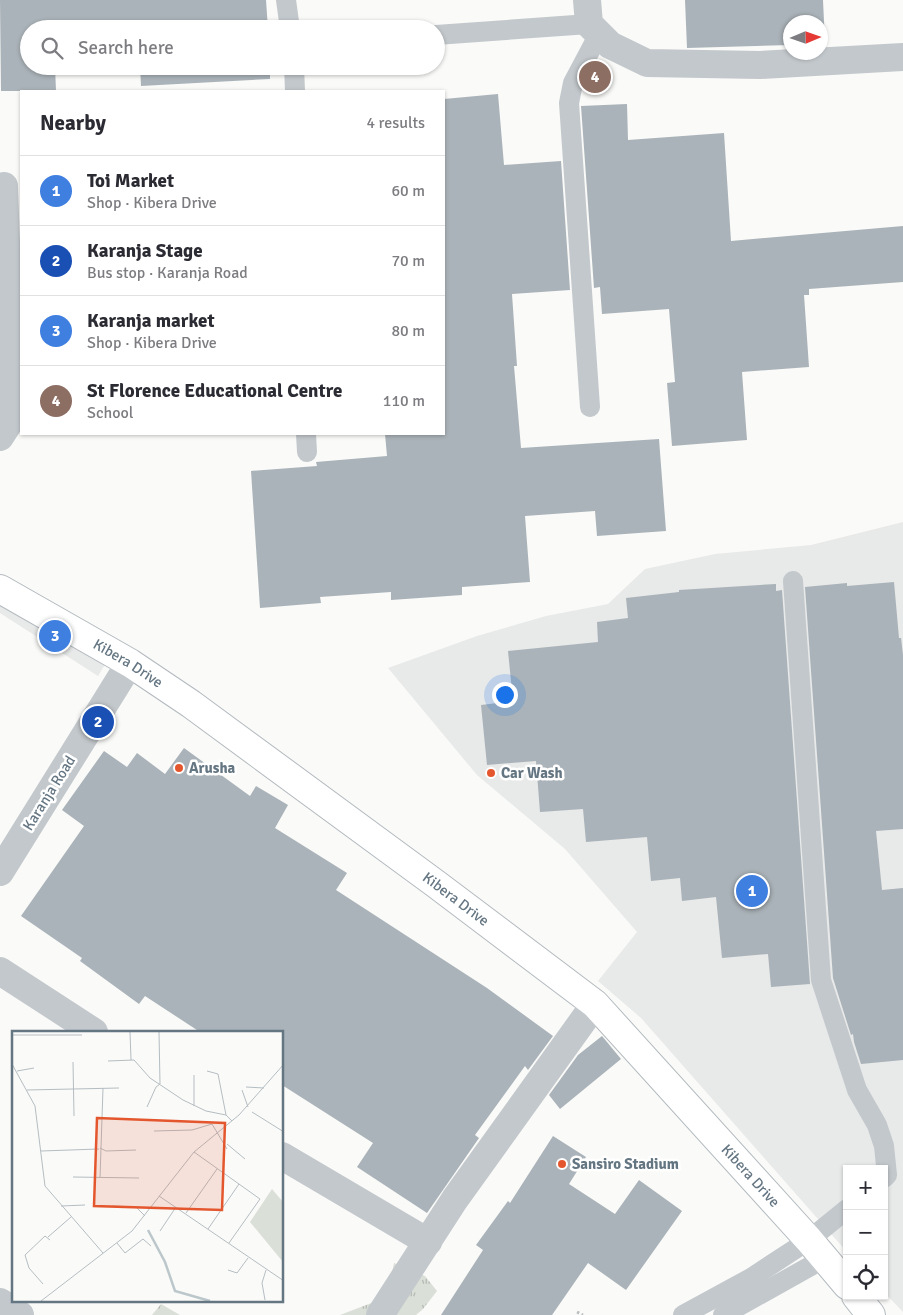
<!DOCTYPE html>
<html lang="en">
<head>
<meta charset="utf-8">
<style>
	body { margin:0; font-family:Signika,sans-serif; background:#f7f7f7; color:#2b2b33 }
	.controls { position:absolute; right:15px; bottom:15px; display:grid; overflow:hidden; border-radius:0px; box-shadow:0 1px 4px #0004 }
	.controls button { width:45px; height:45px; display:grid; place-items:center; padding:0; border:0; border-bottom:1px solid #e1e1e2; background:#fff; color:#2b2b33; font:25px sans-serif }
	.compass { position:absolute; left:783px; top:15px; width:45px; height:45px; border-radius:50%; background:#fff; box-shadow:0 1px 4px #0004; rotate:88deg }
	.you { position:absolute; left:504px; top:694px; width:18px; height:18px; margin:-12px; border:4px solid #fff; border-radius:50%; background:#1a73e8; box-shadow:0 0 0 8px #1a73e833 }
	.badge { display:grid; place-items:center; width:32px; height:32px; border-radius:50%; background:#1a73e8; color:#fff; font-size:16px; font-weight:700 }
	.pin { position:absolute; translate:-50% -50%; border:2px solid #fff; box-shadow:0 1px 5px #0006 }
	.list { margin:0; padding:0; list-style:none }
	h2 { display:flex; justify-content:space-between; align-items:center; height:65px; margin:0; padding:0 20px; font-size:21px }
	h2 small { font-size:16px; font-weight:400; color:#7c7c81 }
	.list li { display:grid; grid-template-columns:32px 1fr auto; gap:15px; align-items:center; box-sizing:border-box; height:70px; padding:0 20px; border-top:1px solid #e1e1e2 }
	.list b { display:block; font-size:19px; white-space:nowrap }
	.list p { margin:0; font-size:16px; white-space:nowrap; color:#7c7c81 }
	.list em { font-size:16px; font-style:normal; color:#7c7c81 }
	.icon { flex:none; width:28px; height:28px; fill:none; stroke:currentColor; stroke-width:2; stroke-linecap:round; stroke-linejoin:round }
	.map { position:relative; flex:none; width:903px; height:1315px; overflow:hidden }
	.search { position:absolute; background:#fff; box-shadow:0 1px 4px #0004; left:20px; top:20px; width:425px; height:55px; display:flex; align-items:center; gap:12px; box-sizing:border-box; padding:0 18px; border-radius:28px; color:#7c7c81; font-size:19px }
	.panel { position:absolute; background:#fff; box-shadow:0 1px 4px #0004; left:20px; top:90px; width:425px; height:345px; border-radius:0px }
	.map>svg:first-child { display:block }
	.built { fill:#e8e9e9 }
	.grass { fill:url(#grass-tufts) }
	.building { fill:#aab3b9 }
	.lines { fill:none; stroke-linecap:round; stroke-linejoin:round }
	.secondary-casing { stroke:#b3babf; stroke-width:30 }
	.path { stroke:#bbbfc2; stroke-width:3; stroke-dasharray:2.5 2.5; stroke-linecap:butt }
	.lane { stroke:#c3c8cc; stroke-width:20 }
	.street { stroke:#c3c8cc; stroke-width:28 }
	.secondary { stroke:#fff; stroke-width:28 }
	.poi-dot { fill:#e4572e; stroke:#fff; stroke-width:2 }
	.labels { text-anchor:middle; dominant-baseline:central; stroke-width:5; stroke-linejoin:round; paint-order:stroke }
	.street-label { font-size:15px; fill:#657683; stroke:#fff }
	.poi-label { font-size:15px; font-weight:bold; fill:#657683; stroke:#fff; text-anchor:start }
	.inset-river { fill:none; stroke:#bbc7cb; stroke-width:2.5 }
	.inset-road { fill:none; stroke:#b5bdc2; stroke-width:1 }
	.view { fill:#e4572e; fill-opacity:0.15; stroke:#e4572e; stroke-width:2.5 }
	.inset-edge { fill:none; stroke:#657683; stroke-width:2.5 }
</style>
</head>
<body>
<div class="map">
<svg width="903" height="1315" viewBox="0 0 903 1315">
	<defs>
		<pattern id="grass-tufts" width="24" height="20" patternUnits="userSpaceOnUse" patternTransform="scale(1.25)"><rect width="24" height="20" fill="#dadfd7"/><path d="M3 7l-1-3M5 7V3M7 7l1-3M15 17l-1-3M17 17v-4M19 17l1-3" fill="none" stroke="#b4b9b4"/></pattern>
	</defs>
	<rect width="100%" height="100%" fill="#fafaf8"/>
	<g class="built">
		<polygon points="903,522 903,1312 884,1292 884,1169 847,1169 847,1252 641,1018 598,981 637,932 565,849 477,775 388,668 477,636 546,616 608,604 645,569 715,554 811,545"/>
		<polygon points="0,588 109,658 98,676 0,613"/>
	</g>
	<g class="grass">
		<polygon points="394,1263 425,1276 437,1291 423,1309 416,1315 340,1315 387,1297"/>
		<polygon points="161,1304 180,1315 152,1315"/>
	</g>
	<g class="building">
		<polygon points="0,0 266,0 268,29 29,29 29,66 55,66 56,91 1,91"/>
		<polygon points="685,0 823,0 825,43 820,43 820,22 790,22 790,45 687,48"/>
		<polygon points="140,66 270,66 270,79 141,86"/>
		<polygon points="498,94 504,165 561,161 570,290 512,294 517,366 514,366 521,448 659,439 666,531 597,536 595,511 525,516 530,582 462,587 462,595 391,600 391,592 320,597 321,603 260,608 251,471 317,466 316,462 387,456 385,434 444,434 444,99"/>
		<polygon points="627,104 628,140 724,133 731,241 903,226 903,282 809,289 809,295 804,295 809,367 742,372 747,440 672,446 667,383 675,382 669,309 602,314 600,287 594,288 581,106"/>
		<polygon points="894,582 899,638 901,638 903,655 903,829 876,831 882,890 903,888 903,1060 861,1064 854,1042 853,1034 851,1035 833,978 805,587 847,583 847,586"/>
		<polygon points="776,584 776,591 782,590 810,984 771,987 768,954 722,958 716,897 682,901 680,878 651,881 647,837 586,842 583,809 540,812 536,761 487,765 481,705 513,701 508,651 598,642 597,622 628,618 626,598 679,592 679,590"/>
		<polygon points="184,748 250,796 256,786 288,805 275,828 347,873 336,890 487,988 553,1036 528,1070 525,1066 475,1135 479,1138 427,1213 357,1167 373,1143 282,1085 282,1032 200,1032 145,996 139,1004 80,961 82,958 21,916 84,826 62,810 104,751 127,767 137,753 165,774"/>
		<polygon points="602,1036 621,1059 560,1109 549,1095 578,1055"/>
		<polygon points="553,1136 586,1157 569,1184 615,1214 639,1180 682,1211 626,1290 588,1263 552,1315 441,1315 483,1250 476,1245 508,1201 510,1203"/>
	</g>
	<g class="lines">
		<g class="secondary-casing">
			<g id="secondary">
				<path id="s1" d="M0,589L130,663L191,704L436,884L595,1004L809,1240L847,1285"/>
				<polyline points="856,1296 871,1315"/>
			</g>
		</g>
		<polyline class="path" points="577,1312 583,1315"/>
		<g class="lane">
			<polyline points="286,0 290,29"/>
			<polyline points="436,35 589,24"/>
			<polyline points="294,66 295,91"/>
			<polyline points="590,407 569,103 573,83 599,34"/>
			<polyline points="306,434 307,452"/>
			<polyline points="793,581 821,980 857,1090 877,1125 884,1146 887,1175 884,1178"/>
			<polyline points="683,1315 751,1278 809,1240 847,1209"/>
			<polyline points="723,1315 825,1258"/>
		</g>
		<g class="street">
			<polyline points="587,0 589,24 610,45 647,63 760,65 903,57"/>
			<polyline points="0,437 9,423 12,408 4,186"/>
			<polyline points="0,872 130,663"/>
			<polyline points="0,971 94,1032"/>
			<polyline points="282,1156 428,1242"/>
			<polyline points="0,1302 20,1315"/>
			<polyline points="380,1315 455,1199 595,1004"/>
		</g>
		<use href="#secondary" class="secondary"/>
	</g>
	<g class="poi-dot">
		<circle cx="179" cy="768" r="5"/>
		<circle cx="491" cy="773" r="5"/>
		<circle cx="562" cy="1164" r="5"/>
	</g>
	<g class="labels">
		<g class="street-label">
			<text stroke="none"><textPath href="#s1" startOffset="148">Kibera Drive</textPath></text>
			<text transform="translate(49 793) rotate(-58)">Karanja Road</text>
			<text stroke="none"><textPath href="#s1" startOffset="552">Kibera Drive</textPath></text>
			<text stroke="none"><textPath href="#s1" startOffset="958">Kibera Drive</textPath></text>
		</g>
		<g class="poi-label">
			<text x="189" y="768">Arusha</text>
			<text x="501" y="773">Car Wash</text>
			<text x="572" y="1164">Sansiro Stadium</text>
		</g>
	</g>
	<g transform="translate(12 1031)">
		<rect width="271" height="271" fill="#fafaf8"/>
		<path d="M260,158L271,171V231L238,191Z" fill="#dadfd7"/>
		<path class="inset-river" d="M136,199L153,231L163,260L198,270"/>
		<path class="inset-road" d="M118,1L119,29M1,4H70M96,30L122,29L138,47L171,69L194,80L214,84L220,90M61,31L62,85M0,33L23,75L33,155L91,222M5,40L22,37M195,40L206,43L214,84M234,56L252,57M15,59L107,57M230,59L236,76M182,75V44M135,76L144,56L148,53L147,1M240,81L272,101M142,100L180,99L200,93L215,118M215,113L233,128M88,117L94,120L124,119M29,120L87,118M182,121L248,168L217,212M61,146L127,147M88,147L91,57M147,165L272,250M49,175L73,174M100,175L124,176L133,185M174,182L205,138M196,198L227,153M148,200L164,176M36,206L59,186M105,212L113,222L131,208L139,215M216,239L225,242L236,227M31,253L17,237L13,224L33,205L38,209M253,269L250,252L254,239M29,270L120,200L182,121L227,84L272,33"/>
		<path class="view" d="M85,87L213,92L210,179L82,175Z"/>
		<rect width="271" height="271" class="inset-edge"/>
	</g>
</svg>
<div class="controls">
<button>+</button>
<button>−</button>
<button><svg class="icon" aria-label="locate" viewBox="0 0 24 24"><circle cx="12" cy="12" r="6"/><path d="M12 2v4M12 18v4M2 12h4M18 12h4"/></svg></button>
</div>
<svg class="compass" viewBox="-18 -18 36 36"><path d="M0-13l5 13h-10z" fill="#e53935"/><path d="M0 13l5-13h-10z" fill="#7c7c81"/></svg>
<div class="you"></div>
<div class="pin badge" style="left:752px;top:891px;background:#3f7fe0">1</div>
<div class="pin badge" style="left:98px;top:722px;background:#1a4fb4">2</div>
<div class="pin badge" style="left:55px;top:636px;background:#3f7fe0">3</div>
<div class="pin badge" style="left:595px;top:77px;background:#8d6e63">4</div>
<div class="search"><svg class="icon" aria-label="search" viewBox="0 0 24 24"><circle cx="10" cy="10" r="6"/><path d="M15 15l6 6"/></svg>Search here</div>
<section class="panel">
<h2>Nearby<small>4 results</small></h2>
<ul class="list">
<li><span class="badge" style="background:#3f7fe0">1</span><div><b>Toi Market</b><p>Shop · Kibera Drive</p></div><em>60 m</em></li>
<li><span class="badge" style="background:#1a4fb4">2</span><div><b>Karanja Stage</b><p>Bus stop · Karanja Road</p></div><em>70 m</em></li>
<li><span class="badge" style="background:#3f7fe0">3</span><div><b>Karanja market</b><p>Shop · Kibera Drive</p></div><em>80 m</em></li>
<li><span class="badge" style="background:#8d6e63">4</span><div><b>St Florence Educational Centre</b><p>School</p></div><em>110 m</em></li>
</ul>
</section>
</div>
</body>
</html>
